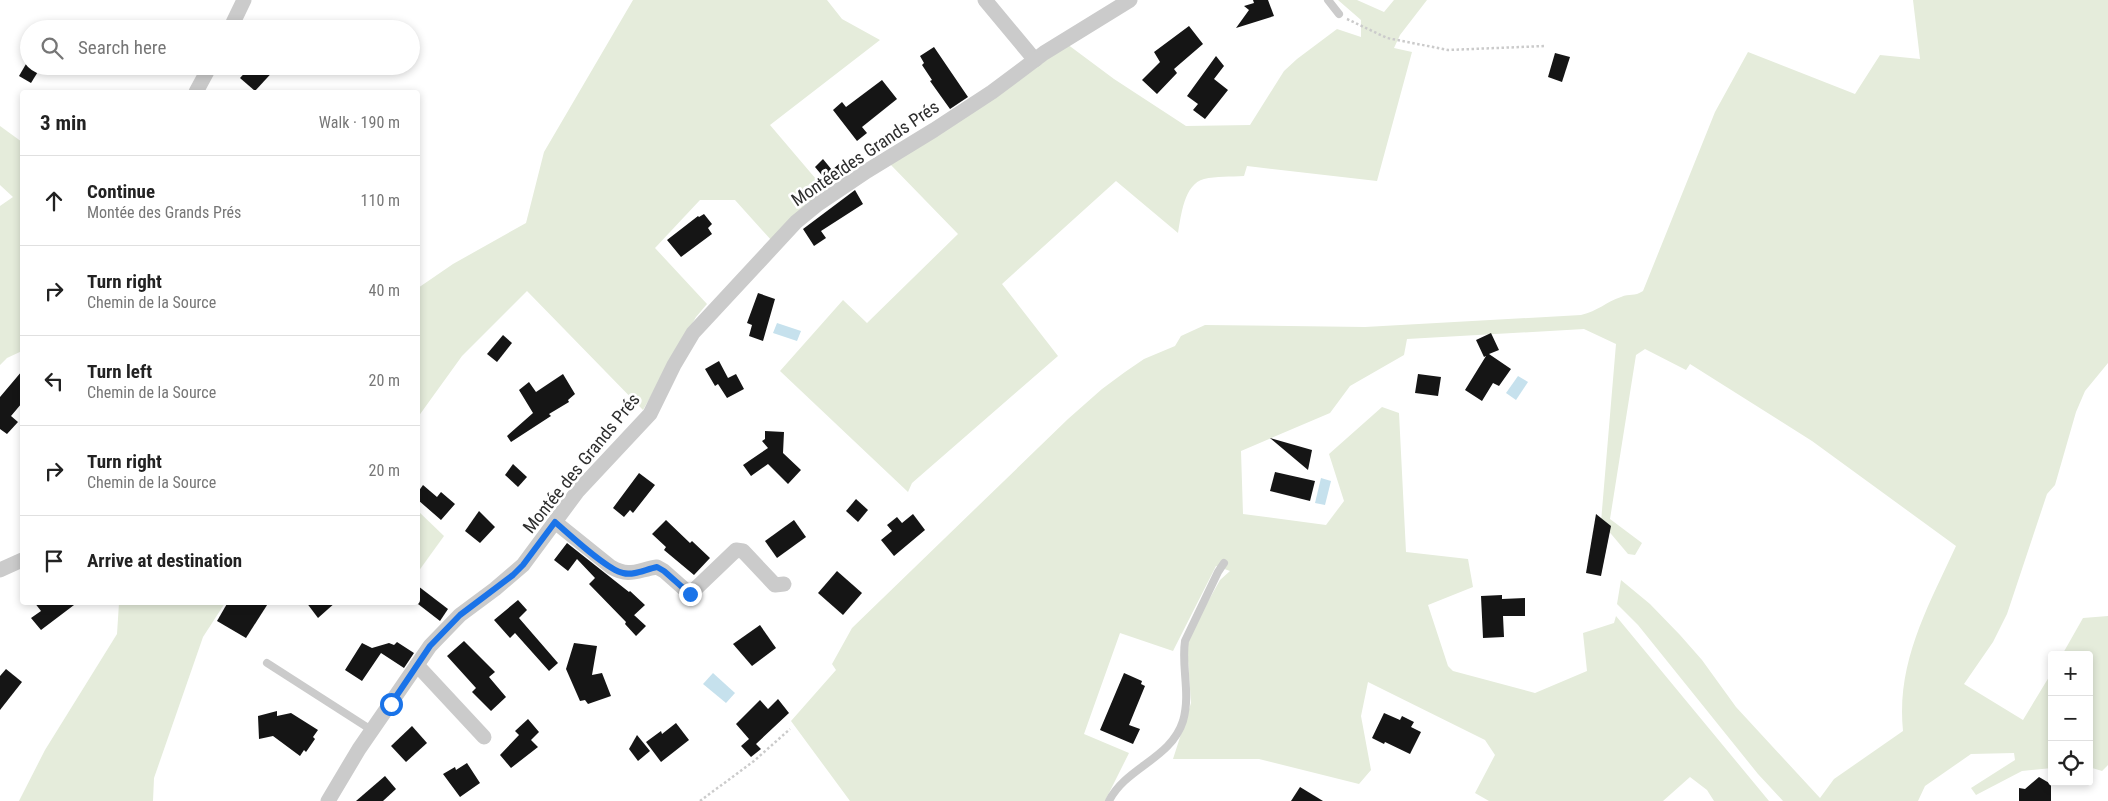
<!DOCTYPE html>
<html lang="en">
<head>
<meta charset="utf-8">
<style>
	body { margin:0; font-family:"Roboto Condensed",sans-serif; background:#f6f6f6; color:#222 }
	.controls { position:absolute; right:15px; bottom:15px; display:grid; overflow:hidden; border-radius:5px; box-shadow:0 2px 8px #0003 }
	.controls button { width:45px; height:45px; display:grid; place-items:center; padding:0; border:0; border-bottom:1px solid #e0e0e0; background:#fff; color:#222; font:25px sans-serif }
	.stop { position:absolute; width:15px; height:15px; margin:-11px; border:4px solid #1a73e8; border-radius:50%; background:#fff }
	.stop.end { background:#1a73e8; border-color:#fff; box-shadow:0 1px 5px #0008 }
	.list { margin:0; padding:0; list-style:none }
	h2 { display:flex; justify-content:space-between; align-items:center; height:65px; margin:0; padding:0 20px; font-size:21px }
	h2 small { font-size:16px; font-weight:400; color:#767676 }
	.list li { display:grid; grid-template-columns:32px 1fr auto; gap:15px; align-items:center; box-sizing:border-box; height:90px; padding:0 20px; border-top:1px solid #e0e0e0 }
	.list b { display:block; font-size:19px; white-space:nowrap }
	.list p { margin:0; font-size:16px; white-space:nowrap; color:#767676 }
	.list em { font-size:16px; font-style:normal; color:#767676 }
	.icon { flex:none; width:28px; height:28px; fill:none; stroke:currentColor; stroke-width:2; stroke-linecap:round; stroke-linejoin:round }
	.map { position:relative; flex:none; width:2108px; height:801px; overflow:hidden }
	.search { position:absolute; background:#fff; box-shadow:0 2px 8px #0003; left:20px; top:20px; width:400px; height:55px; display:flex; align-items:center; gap:12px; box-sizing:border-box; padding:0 18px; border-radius:28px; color:#767676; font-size:19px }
	.panel { position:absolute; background:#fff; box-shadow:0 2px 8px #0003; left:20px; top:90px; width:400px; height:515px; border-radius:5px }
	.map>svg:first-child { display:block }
	.green { fill:#e5ecdb }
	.water { fill:#c6e1ed }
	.building { fill:#151515 }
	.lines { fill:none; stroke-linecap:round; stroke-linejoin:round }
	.path { stroke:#cbcbcb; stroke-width:2.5; stroke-dasharray:2.5 2.5; stroke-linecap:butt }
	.service { stroke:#cbcbcb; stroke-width:8 }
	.minor { stroke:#cbcbcb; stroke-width:15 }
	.route { stroke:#1a73e8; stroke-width:6 }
	.labels { text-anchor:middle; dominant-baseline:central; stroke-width:5; stroke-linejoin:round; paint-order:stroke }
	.street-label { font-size:18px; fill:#2e2e2e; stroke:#fff }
</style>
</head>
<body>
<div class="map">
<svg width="2108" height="801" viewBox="0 0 2108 801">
	<rect width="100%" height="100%" fill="#fff"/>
	<g class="green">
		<polygon points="633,0 827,0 842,19 880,40 770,125 827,192 772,241 735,200 700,200 655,248 707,304 696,317 643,410 527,291 462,356 418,417 418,288 453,264 526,223 544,152"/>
		<path d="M1338,0H1357L1384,12L1394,0H1427L1400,35L1394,48L1412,52L1377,181L1247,166L1244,176C1231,177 1216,176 1204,179C1184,184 1181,216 1178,233L1116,181L1002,284L1058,356L912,483L908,492L780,371L843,300L867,323L958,234L889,163L1067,44L1114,79L1186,126L1250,125L1284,71L1297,59L1337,29L1361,37V20Z"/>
		<path d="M1913,0H2108V363L2085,391L2076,412L2055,485L2047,494L2007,614L1993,642L1964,684L2023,720L2052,672V768L2022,771L1976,795L1971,788L2015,760L2014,753L1971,754L1925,786L1918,801H1783L1758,774L1638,625L1617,604L1621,580L1650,604L1680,635L1702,660L1736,707L1820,798L1834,779L1903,731C1896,662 1928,607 1956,546L1812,441L1690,364L1686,370L1645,349L1636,355L1610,519L1642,543L1635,555L1628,554L1601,522L1616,344L1584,329L1407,339L1404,355L1350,386L1330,413L1241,451L1243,514L1326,525L1344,501L1329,454L1382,407L1399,413L1406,552L1468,559L1473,587L1428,605L1448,666L1453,671L1535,693L1587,671L1583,633L1614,623L1616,616L1769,801H1714L1707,790L1690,777L1663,801H1489L1475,793L1495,755L1485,740L1368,682L1361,716L1371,770L1359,784L1259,759H1173L1191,703L1187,646L1191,632L1220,580L1230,571L1216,566L1173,651L1120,633L1084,734L1129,753L1105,801H850L791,721L836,670L832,664L852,628L1068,419L1102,389L1125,372L1144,359L1175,346L1181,336L1205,325L1365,327L1581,315C1598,311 1606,302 1621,297C1630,293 1634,297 1643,291L1715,112L1748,52L1855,94L1880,55L1920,59Z"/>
		<polygon points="0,126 22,142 22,351 7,358 0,365 0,206 13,197 0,185"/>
		<polygon points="418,511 444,536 418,572"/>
		<polygon points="119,603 225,603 203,637 154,778 153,801 19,801 45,750 117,634"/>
		<polygon points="2108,616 2108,765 2102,771 2089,767 2089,655 2062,655 2083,618"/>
	</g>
	<g class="water">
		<polygon points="777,323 801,331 797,341 773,333"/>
		<polygon points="1518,376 1528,382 1516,400 1506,393"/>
		<polygon points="1321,478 1331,481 1325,505 1315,503"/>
		<polygon points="713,673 735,693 726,703 703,684"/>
	</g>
	<g class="building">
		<polygon points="1253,0 1268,0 1274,16 1236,28 1249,10 1244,6 1254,3"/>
		<polygon points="1189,26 1203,44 1174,69 1177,73 1157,94 1142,80 1160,62 1154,52"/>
		<polygon points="934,47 968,97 950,109 930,81 932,80 922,65 924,63 920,56"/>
		<polygon points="1555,53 1570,57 1562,82 1548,77"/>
		<polygon points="1216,56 1224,66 1214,79 1228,90 1205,119 1193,110 1198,104 1187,96"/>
		<polygon points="26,64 39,70 31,83 19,76"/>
		<polygon points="251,66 278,66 255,91 240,78"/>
		<polygon points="882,80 897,99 862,127 867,133 857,141 833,110 842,102 846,107"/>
		<polygon points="823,159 832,170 839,164 845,174 830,185 815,167"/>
		<polygon points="855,190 863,204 821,231 826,238 814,246 803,229"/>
		<polygon points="704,214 712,224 708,228 712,234 681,257 667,240 698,216 699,217"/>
		<polygon points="758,293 775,299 763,341 749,336 752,325 747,323"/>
		<polygon points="1491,333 1499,350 1489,354 1511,369 1499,386 1493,383 1482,401 1465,390 1486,356 1484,357 1476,340"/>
		<polygon points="503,335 512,343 497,362 487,354"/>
		<polygon points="719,361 728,378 736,374 744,389 727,398 718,384 715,386 705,369"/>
		<polygon points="22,371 22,403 11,416 18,422 7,434 0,429 0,397"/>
		<polygon points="563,374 575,394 568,400 569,402 549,414 551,416 511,442 507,436 533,413 519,390 529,382 536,392"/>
		<polygon points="1418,374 1441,377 1438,396 1415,393"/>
		<polygon points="765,431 784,432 783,453 801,470 788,484 768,464 751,476 743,465 768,448 762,441 765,439"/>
		<polygon points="1270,438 1312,450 1308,470"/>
		<polygon points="513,464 527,477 518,487 505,475"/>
		<polygon points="1275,472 1315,481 1310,501 1270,491"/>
		<polygon points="639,473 655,485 633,513 630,510 624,517 613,508"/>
		<polygon points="423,485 437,497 441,492 455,504 441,520 418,500 418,492"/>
		<polygon points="856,499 868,510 858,522 846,511"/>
		<polygon points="479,511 495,527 480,543 465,531"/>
		<polygon points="913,514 925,530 894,556 881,540 892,531 887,525 897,517 902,523"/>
		<polygon points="1596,514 1611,526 1601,576 1586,573"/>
		<polygon points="666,520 690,543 692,541 710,558 694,575 664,550 666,547 652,534"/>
		<polygon points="794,520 806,537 777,558 765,541"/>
		<polygon points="567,543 629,592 630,591 645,605 631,618 634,615 646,626 636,636 625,624 626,622 589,584 595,578 577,559 568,571 554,560"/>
		<polygon points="837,571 862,593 843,615 818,593"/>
		<polygon points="418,586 448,609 440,621 418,604"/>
		<polygon points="1502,595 1502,599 1525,598 1525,616 1503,616 1504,637 1483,638 1481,596"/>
		<polygon points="518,600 527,610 519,618 558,663 549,671 515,633 510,638 494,620"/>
		<polygon points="34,602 78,602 41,630 31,618 41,611"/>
		<polygon points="228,602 269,602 246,638 217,621"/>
		<polygon points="306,602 336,602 318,618"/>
		<polygon points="760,625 776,648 752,666 733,644"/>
		<polygon points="464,641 495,672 489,677 506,697 491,711 472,692 476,688 447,656"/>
		<polygon points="397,642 414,653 404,668 381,653 362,681 345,670 362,643 372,648 389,643 394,645"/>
		<polygon points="574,643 597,646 592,675 602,673 611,696 588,704 585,700 580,701 566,669"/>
		<polygon points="6,669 22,682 0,710 0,676"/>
		<polygon points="1124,673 1142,681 1141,684 1145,686 1129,725 1140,729 1133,744 1100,730"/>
		<polygon points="778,699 789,713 756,744 761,749 751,757 741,746 749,739 736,724 760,700 768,709"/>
		<polygon points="277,711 277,716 291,713 318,730 313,737 315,739 306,752 304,750 300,756 273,736 259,739 258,716"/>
		<polygon points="1384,713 1400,720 1402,716 1414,722 1411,727 1421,732 1410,754 1385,742 1384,744 1372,738"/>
		<polygon points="528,719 539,732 531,740 538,747 511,768 500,755 519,735 515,731"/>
		<polygon points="676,723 689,740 661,762 646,742 661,731 662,734"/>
		<polygon points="412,726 427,743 406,762 391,746"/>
		<polygon points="637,735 650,751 638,761 629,749"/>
		<polygon points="467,763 480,783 460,797 443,774 455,767 456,770"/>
		<polygon points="385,776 396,789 383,801 356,801"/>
		<polygon points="2039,777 2051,784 2051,801 2019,801 2019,788 2025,789"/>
		<polygon points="1300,787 1323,801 1291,801"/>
	</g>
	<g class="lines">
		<g class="path">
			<polyline points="1347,19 1387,38 1448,50 1545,46"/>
			<polyline points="700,801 754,761 790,729"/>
		</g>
		<g class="service">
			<polyline points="1328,0 1339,14"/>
			<polyline points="267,663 373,731"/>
			<path d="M1109,801C1126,767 1171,759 1183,721C1191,693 1181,667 1185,641L1218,572L1224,563"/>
		</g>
		<g class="minor">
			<polyline points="985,0 1035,60"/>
			<polyline points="230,29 244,0"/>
			<polyline points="196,92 210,66"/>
			<path d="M555,522L611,567C630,578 637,570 657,567L664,571L690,594L736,550L743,551L775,585L784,584"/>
			<polyline points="0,570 22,560"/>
			<polyline points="417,665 484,737"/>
			<polyline points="328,801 359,749 430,646 460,615 495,589 523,565 577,492 650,414 674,365 693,333 796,222 818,204 867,171 934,130 992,92 1044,53 1130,0"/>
		</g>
	</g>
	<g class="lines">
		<path class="route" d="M391,704L430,646L460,615L513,575L523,565L555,522C569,534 607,570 623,573C634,576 646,569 657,567L664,571L690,594"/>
	</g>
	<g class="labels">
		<g class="street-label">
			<text transform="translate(865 153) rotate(-34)">Montée des Grands Prés</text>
			<text transform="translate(581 463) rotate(-51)">Montée des Grands Prés</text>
		</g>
	</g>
</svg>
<div class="controls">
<button>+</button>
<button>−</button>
<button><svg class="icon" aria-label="locate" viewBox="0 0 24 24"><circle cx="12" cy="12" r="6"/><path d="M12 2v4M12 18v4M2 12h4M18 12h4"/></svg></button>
</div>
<div class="stop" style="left:391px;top:704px"></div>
<div class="stop end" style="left:690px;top:594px"></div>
<div class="search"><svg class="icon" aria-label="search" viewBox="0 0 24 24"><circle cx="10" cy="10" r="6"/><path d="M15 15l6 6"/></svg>Search here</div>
<section class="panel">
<h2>3 min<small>Walk · 190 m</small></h2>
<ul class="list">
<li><svg class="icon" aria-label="ahead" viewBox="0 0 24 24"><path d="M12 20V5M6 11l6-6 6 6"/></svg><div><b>Continue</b><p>Montée des Grands Prés</p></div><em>110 m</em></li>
<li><svg class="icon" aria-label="right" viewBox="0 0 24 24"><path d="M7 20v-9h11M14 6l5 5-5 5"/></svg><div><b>Turn right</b><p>Chemin de la Source</p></div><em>40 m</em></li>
<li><svg class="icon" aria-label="left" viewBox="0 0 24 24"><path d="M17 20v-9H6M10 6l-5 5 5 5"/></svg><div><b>Turn left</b><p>Chemin de la Source</p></div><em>20 m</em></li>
<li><svg class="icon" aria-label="right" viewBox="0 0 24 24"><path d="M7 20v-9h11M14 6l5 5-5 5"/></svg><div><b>Turn right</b><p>Chemin de la Source</p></div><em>20 m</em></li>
<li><svg class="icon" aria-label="arrive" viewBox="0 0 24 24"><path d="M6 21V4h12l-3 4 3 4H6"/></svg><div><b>Arrive at destination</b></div></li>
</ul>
</section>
</div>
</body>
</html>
